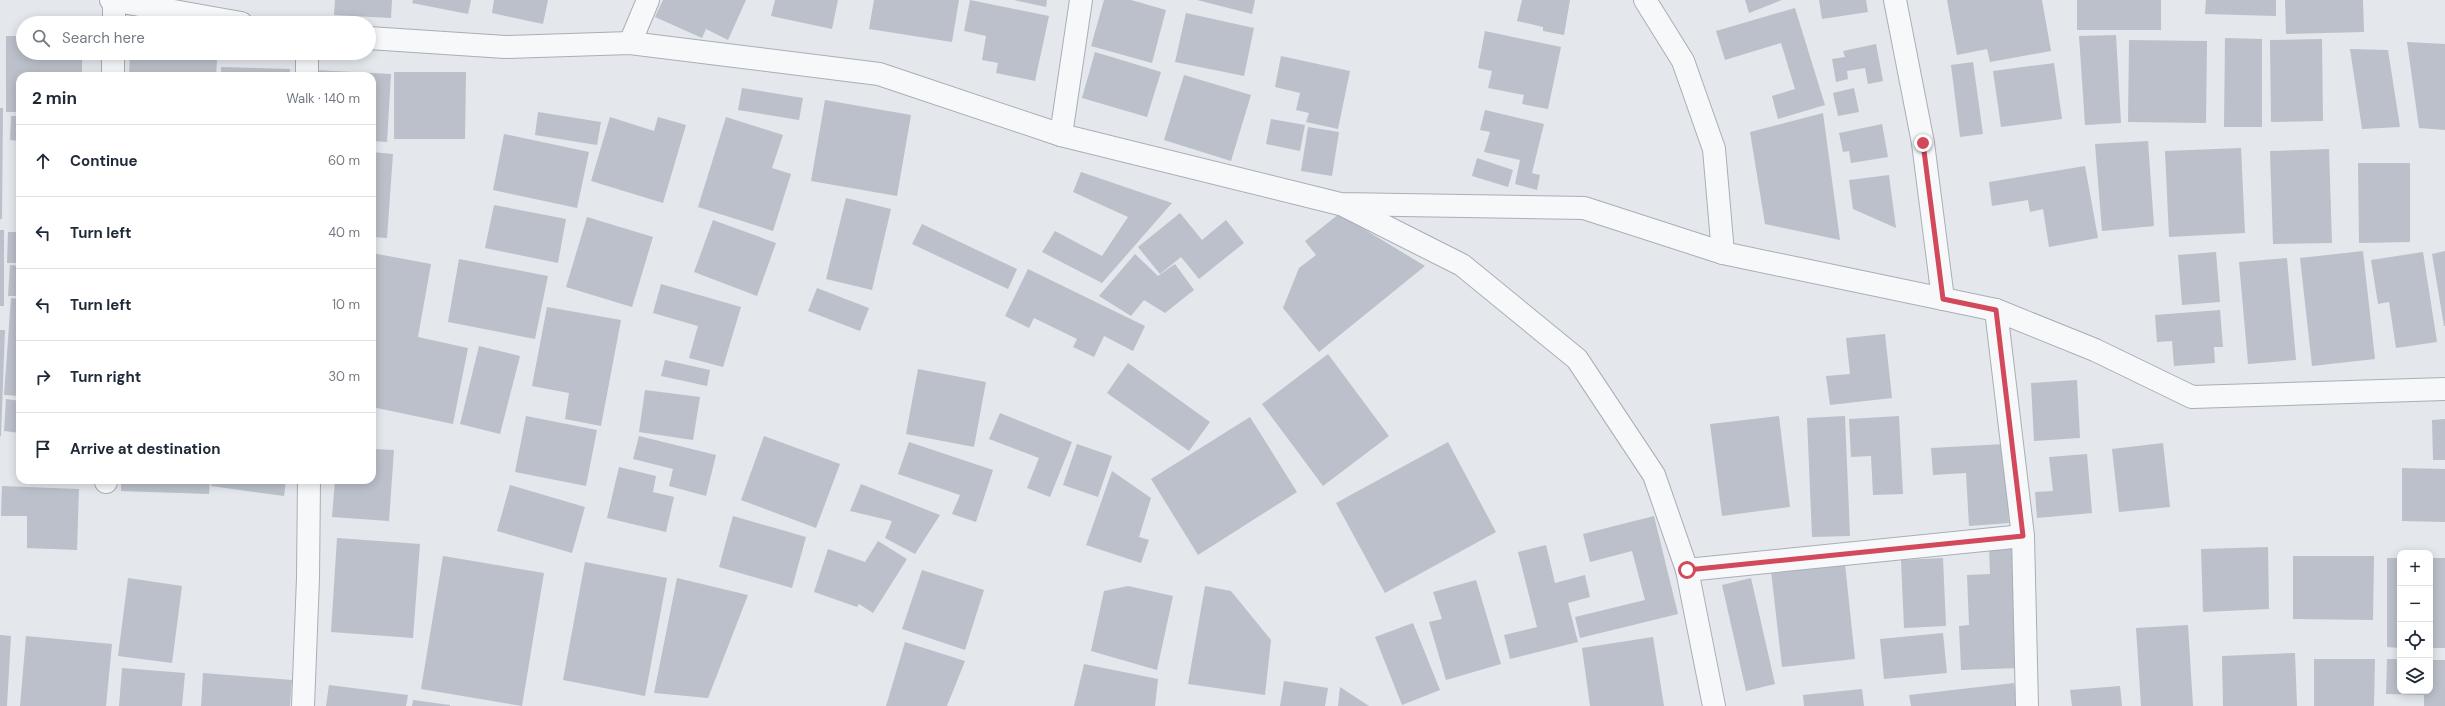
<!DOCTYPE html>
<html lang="en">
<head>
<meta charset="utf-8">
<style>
	body { margin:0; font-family:"DM Sans",sans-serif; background:#f6f6f7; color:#1f2937 }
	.controls { position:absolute; right:12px; bottom:12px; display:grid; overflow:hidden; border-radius:8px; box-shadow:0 2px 10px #0003 }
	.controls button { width:36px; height:36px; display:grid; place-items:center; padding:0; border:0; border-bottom:1px solid #e0e1e3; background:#fff; color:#1f2937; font:20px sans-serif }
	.stop { position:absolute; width:12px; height:12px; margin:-9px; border:3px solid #d1495b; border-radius:50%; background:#fff }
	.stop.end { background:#d1495b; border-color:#fff; box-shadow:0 1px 4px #0008 }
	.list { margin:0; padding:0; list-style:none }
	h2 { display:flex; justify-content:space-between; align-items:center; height:52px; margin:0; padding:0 16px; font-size:17px }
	h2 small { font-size:13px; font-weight:400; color:#747a83 }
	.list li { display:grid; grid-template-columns:26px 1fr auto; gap:12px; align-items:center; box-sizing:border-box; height:72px; padding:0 16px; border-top:1px solid #e0e1e3 }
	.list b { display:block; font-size:15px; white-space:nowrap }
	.list em { font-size:13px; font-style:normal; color:#747a83 }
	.icon { flex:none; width:22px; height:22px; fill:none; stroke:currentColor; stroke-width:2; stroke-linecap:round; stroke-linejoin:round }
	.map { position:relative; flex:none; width:2445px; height:706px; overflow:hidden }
	.search { position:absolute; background:#fff; box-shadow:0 2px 10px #0003; left:16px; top:16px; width:360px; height:44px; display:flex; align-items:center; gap:10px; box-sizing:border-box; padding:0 14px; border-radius:22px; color:#747a83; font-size:15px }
	.panel { position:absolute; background:#fff; box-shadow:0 2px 10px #0003; left:16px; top:72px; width:360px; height:412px; border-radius:12px }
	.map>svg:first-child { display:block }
	.building { fill:#bbc0ca }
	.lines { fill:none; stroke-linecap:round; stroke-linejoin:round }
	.minor-casing { stroke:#a9aeb7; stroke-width:24 }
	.minor { stroke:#f7f8fa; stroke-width:22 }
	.route { stroke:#d1495b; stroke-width:5 }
</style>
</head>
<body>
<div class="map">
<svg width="2445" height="706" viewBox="0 0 2445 706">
	<rect width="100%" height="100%" fill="#e4e7ec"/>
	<g class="building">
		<polygon points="335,0 392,0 391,18 334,15"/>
		<polygon points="413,0 471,0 468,14 412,3"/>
		<polygon points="494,0 548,0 543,24 492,13"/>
		<polygon points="663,0 746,0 728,40 706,29 702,38 655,17"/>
		<polygon points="775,0 838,0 832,29 771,16"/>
		<polygon points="874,0 959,0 952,42 869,29"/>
		<polygon points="970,0 1049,16 1035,81 996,73 998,63 982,60 986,36 964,31"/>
		<polygon points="1014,0 1047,0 1046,7"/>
		<polygon points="1104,0 1131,0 1166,10 1152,63 1091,46"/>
		<polygon points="1197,0 1255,0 1252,14"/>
		<polygon points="1522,0 1570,0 1564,35 1543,31 1543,27 1517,21"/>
		<polygon points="1745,0 1782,0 1749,13"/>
		<polygon points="1819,0 1866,0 1868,12 1822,19"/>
		<polygon points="1947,0 2042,0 2051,51 1990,62 1987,49 1957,55"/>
		<rect x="2077" y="0" width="84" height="30"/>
		<polygon points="2206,0 2276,0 2276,16 2205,14"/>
		<polygon points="2285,0 2363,0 2364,32 2286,34"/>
		<polygon points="1795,8 1825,105 1778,119 1772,96 1795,89 1781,43 1725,60 1716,31"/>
		<polygon points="1186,13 1254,28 1244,76 1175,62"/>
		<polygon points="1485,31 1561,47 1548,109 1522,104 1524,95 1488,88 1492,71 1478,68"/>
		<polygon points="2116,35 2121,123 2085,125 2079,36"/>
		<polygon points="6,36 23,36 23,53 82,53 82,76 20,76 20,112 6,112"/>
		<polygon points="2225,38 2262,39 2262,127 2224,127"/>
		<polygon points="2322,39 2323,121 2271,122 2270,40"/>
		<polygon points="2129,40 2207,41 2206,123 2128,122"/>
		<polygon points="2407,42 2445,44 2445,130 2419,128"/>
		<polygon points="1876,44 1883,81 1868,84 1865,68 1847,71 1848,79 1836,82 1832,59 1845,57 1843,51"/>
		<polygon points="2350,49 2388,50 2400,127 2362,129"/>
		<polygon points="1095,52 1161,72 1147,117 1082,98"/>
		<polygon points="130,54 217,60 216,76 129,76"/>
		<polygon points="1281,56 1350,71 1338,129 1306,122 1309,113 1296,110 1300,93 1275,87"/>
		<polygon points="1973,62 1983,134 1960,137 1951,65"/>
		<polygon points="2054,63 2062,119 2001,127 1993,71"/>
		<polygon points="221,67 290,69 290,76 221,76"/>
		<polygon points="315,70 391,74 387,142 372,141 372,76 315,76"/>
		<polygon points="394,72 466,72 465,139 394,139"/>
		<polygon points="1184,75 1251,95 1231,161 1164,140"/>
		<polygon points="742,88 803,98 799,120 738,110"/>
		<polygon points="1854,88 1859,112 1838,116 1833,93"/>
		<polygon points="825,100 911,115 897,196 811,181"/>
		<polygon points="0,108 3,108 2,219 0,219"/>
		<polygon points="1485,110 1544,124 1532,173 1540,175 1537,190 1515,184 1520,160 1484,152 1490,132 1480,130"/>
		<polygon points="538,112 601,122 597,145 535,135"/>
		<polygon points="1823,113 1840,240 1765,224 1750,132"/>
		<polygon points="11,116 20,116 20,141 10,140"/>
		<polygon points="610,117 654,131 658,117 686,125 663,203 591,181"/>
		<polygon points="726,117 783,135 772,168 791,174 773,231 698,207"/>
		<polygon points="1271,119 1305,125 1300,151 1266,144"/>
		<polygon points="1882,124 1888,157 1851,163 1849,151 1843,152 1839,133"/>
		<polygon points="1308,127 1339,132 1332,176 1301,171"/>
		<polygon points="504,134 589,152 577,208 493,190"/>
		<polygon points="2148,141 2154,226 2102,231 2095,144"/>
		<polygon points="2241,148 2245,233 2169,237 2165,151"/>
		<polygon points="2329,149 2332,243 2273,244 2270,151"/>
		<polygon points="372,152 393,154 387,238 372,237"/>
		<polygon points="1477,158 1513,170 1508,187 1472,176"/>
		<polygon points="2358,163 2410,163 2410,242 2359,243"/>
		<polygon points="2085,166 2098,238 2049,247 2043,209 2030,212 2028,200 1992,206 1989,182"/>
		<polygon points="1081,172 1172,203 1102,283 1042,252 1055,231 1102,256 1128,217 1073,192"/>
		<polygon points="1889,175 1896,228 1853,209 1849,180"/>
		<polygon points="846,198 891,209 872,290 826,279"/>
		<polygon points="494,205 566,219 558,263 485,248"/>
		<polygon points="1180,213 1202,240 1226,220 1244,243 1199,279 1181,257 1160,274 1138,247"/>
		<polygon points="1339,214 1425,266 1319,352 1283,308 1299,268 1316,255 1305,241"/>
		<polygon points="587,217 653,237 632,307 566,287"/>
		<polygon points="713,220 776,243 757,296 694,272"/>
		<polygon points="922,224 1017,269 1008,289 912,244"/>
		<rect x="0" y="230" width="4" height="76"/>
		<polygon points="8,232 20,232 20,263 7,263"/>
		<polygon points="2363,251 2375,359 2312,366 2300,258"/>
		<polygon points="2445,251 2445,326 2444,326 2432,254"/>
		<polygon points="2216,252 2220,302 2182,305 2178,255"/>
		<polygon points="2423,252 2437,342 2396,348 2389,302 2378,304 2371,260"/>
		<polygon points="372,253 431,264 418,337 468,348 453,424 372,407"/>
		<polygon points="1135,254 1158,276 1175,264 1194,290 1165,313 1144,300 1131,316 1099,296"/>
		<polygon points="2287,258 2296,360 2248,364 2239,262"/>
		<polygon points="459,259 548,276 535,339 448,322"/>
		<polygon points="10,265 20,266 20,296 8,296"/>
		<polygon points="1028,269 1145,326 1133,351 1104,336 1094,357 1073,347 1077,339 1034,318 1029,328 1005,316"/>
		<polygon points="661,284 741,307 723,367 689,358 698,326 653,313"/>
		<polygon points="817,288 869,308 860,331 808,311"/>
		<polygon points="11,298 20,299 20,396 4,395"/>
		<polygon points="547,307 621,320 601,426 565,419 569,393 532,386"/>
		<polygon points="2220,310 2223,347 2214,347 2215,363 2174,366 2172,341 2157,342 2155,315"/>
		<polygon points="0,330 5,330 1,436 0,436"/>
		<polygon points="1885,334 1892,398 1830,405 1826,376 1850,374 1846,338"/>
		<polygon points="479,346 520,356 500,434 460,424"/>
		<polygon points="1328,354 1389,436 1323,486 1262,404"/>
		<polygon points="665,360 710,370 707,386 661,376"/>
		<polygon points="1128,363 1210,422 1189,451 1107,393"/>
		<polygon points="918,369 986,382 974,447 906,434"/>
		<polygon points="2077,380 2080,438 2034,441 2031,383"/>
		<polygon points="645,390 700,397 693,440 639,432"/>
		<polygon points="6,399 20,401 20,433 4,431"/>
		<polygon points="1000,413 1072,442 1050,497 1027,488 1039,458 989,439"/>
		<polygon points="526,416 597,430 586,486 515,472"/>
		<polygon points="1779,416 1790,507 1722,516 1710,424"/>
		<polygon points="1845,416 1850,536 1812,537 1807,418"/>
		<polygon points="1899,416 1903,494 1873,495 1871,456 1851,457 1849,419"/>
		<polygon points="1250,417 1297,492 1198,555 1151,479"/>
		<polygon points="2445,419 2445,460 2433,460 2432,420"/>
		<polygon points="639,436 716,455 706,496 669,486 673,469 633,459"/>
		<polygon points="764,436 840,464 816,528 741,500"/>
		<polygon points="909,442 993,470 976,522 952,514 960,495 898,474"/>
		<polygon points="1448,442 1496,532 1385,593 1336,503"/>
		<polygon points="2163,443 2170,507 2119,512 2112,449"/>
		<polygon points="1077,444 1112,456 1098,497 1063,485"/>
		<polygon points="2004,444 2009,523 1969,526 1966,473 1933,475 1931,448"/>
		<polygon points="372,449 394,450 389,521 332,517 335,480 372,480"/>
		<polygon points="2087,454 2092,513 2037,518 2035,492 2053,491 2049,457"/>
		<polygon points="619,467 656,476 653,492 674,497 666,532 607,518"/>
		<polygon points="2402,468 2445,469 2445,522 2402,521"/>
		<polygon points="1112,471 1151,498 1139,537 1149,540 1141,563 1086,545"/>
		<polygon points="121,480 210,480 209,494 121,491"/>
		<polygon points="212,480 286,480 284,496 211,486"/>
		<polygon points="861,484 940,515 915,554 885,538 892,521 850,511"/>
		<polygon points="510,485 585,507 572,553 497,531"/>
		<polygon points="2,486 79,489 77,550 27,548 27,516 1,516"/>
		<polygon points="733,516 806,537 792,588 719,567"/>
		<polygon points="1654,516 1678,614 1580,638 1575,617 1645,600 1632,551 1590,562 1583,534"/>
		<polygon points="337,538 420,544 413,638 331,632"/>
		<polygon points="878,541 907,559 873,613 859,604 857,607 814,592 828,549 865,562"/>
		<polygon points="1546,545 1555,583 1585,575 1590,597 1568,603 1578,642 1510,659 1504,635 1537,627 1518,552"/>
		<polygon points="2015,547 2020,668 1961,670 1959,626 1969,625 1967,575 1990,574 1989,548"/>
		<polygon points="2268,547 2269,609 2203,612 2201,549"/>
		<polygon points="443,556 544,573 522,706 421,689"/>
		<polygon points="2293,556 2374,556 2373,620 2293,619"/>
		<polygon points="1943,558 1946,626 1904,628 1901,560"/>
		<polygon points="2387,558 2400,558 2400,648 2387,647"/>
		<rect x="2430" y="558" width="15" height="90"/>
		<polygon points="585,562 667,578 645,696 563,680"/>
		<polygon points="1845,564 1855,659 1782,667 1771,571"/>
		<polygon points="922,570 984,590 965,650 902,629"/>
		<polygon points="128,578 182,586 172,663 118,656"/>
		<polygon points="677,578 748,595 708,698 654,693"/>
		<polygon points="1751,578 1775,684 1746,691 1722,585"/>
		<polygon points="1476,580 1501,664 1446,680 1429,622 1442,619 1433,592"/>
		<polygon points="1128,586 1173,596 1157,670 1091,651 1104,591"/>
		<polygon points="1205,586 1231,591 1271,640 1265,695 1188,684"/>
		<polygon points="1413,623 1440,690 1402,705 1375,637"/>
		<polygon points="2188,625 2193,706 2141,706 2136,628"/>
		<polygon points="1943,633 1947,673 1884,679 1880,639"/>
		<polygon points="0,635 11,636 7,706 0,706"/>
		<polygon points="26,636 112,644 106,706 20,706"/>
		<polygon points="1653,637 1664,706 1590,706 1582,648"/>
		<polygon points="905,642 965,661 947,706 886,706"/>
		<polygon points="2295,653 2297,706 2223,706 2222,656"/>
		<polygon points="2314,659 2375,659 2374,706 2314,706"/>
		<polygon points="2387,659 2400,659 2400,691 2430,691 2430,660 2445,660 2445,706 2424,706 2424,695 2386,694"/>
		<polygon points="1084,664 1158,679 1155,706 1074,706"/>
		<polygon points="122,668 185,673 182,706 119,706"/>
		<polygon points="203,673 292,680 290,706 201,706"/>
		<polygon points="1284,681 1328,688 1325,706 1280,706"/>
		<polygon points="2014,683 2017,706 1911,706 1909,695"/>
		<polygon points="329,685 408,695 406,706 326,706"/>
		<polygon points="2120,686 2122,706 2072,706 2070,690"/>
		<polygon points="1340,687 1369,706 1338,706"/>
		<polygon points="1862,689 1864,706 1804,706 1803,695"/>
		<polygon points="413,700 450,705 450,706 412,706"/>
	</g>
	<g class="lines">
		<g class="minor-casing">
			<g id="minor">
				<polyline points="111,0 241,23"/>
				<polyline points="1645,0 1683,61 1714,149 1723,253"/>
				<polyline points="1895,0 1923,143 1943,299"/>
				<polyline points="114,23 114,2"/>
				<polyline points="369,38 505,47 630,43 879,74 1061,135 1340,204 1584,208 1723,253 1996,310 2095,350 2192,397 2445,389"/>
				<polyline points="630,43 648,0"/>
				<polyline points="307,53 307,76"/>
				<polyline points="113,76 113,53"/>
				<polyline points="1061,135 1081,0"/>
				<polyline points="1345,206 1462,265 1577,359 1654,475 1687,570 1714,706"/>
				<polyline points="1996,310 2023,536 2027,706"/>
				<polyline points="106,482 106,480"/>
				<polyline points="1687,570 2023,536"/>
				<polyline points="303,706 308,578 309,480"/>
			</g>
		</g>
		<use href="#minor" class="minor"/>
	</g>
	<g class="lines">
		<polyline class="route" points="1687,570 2023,536 1996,310 1943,299 1923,143"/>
	</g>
</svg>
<div class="controls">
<button>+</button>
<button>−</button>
<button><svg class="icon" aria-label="locate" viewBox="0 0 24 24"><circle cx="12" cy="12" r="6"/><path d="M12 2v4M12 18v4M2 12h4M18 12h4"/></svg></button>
<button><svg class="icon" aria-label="layers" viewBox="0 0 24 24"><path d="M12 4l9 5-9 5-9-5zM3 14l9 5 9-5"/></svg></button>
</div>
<div class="stop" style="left:1687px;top:570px"></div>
<div class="stop end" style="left:1923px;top:143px"></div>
<div class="search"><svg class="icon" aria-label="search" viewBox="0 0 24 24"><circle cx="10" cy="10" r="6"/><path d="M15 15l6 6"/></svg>Search here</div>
<section class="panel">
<h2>2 min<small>Walk · 140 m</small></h2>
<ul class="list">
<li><svg class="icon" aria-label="ahead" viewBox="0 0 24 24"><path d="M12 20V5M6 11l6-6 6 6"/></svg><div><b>Continue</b></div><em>60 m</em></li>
<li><svg class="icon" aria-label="left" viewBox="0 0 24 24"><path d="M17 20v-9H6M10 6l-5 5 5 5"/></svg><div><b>Turn left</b></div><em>40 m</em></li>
<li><svg class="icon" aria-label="left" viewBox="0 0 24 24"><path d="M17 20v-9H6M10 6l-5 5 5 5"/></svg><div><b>Turn left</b></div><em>10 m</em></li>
<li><svg class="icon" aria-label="right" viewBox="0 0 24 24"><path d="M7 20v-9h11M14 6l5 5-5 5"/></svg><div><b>Turn right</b></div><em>30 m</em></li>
<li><svg class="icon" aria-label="arrive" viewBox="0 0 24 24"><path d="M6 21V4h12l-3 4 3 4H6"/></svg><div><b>Arrive at destination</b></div></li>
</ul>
</section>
</div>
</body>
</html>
